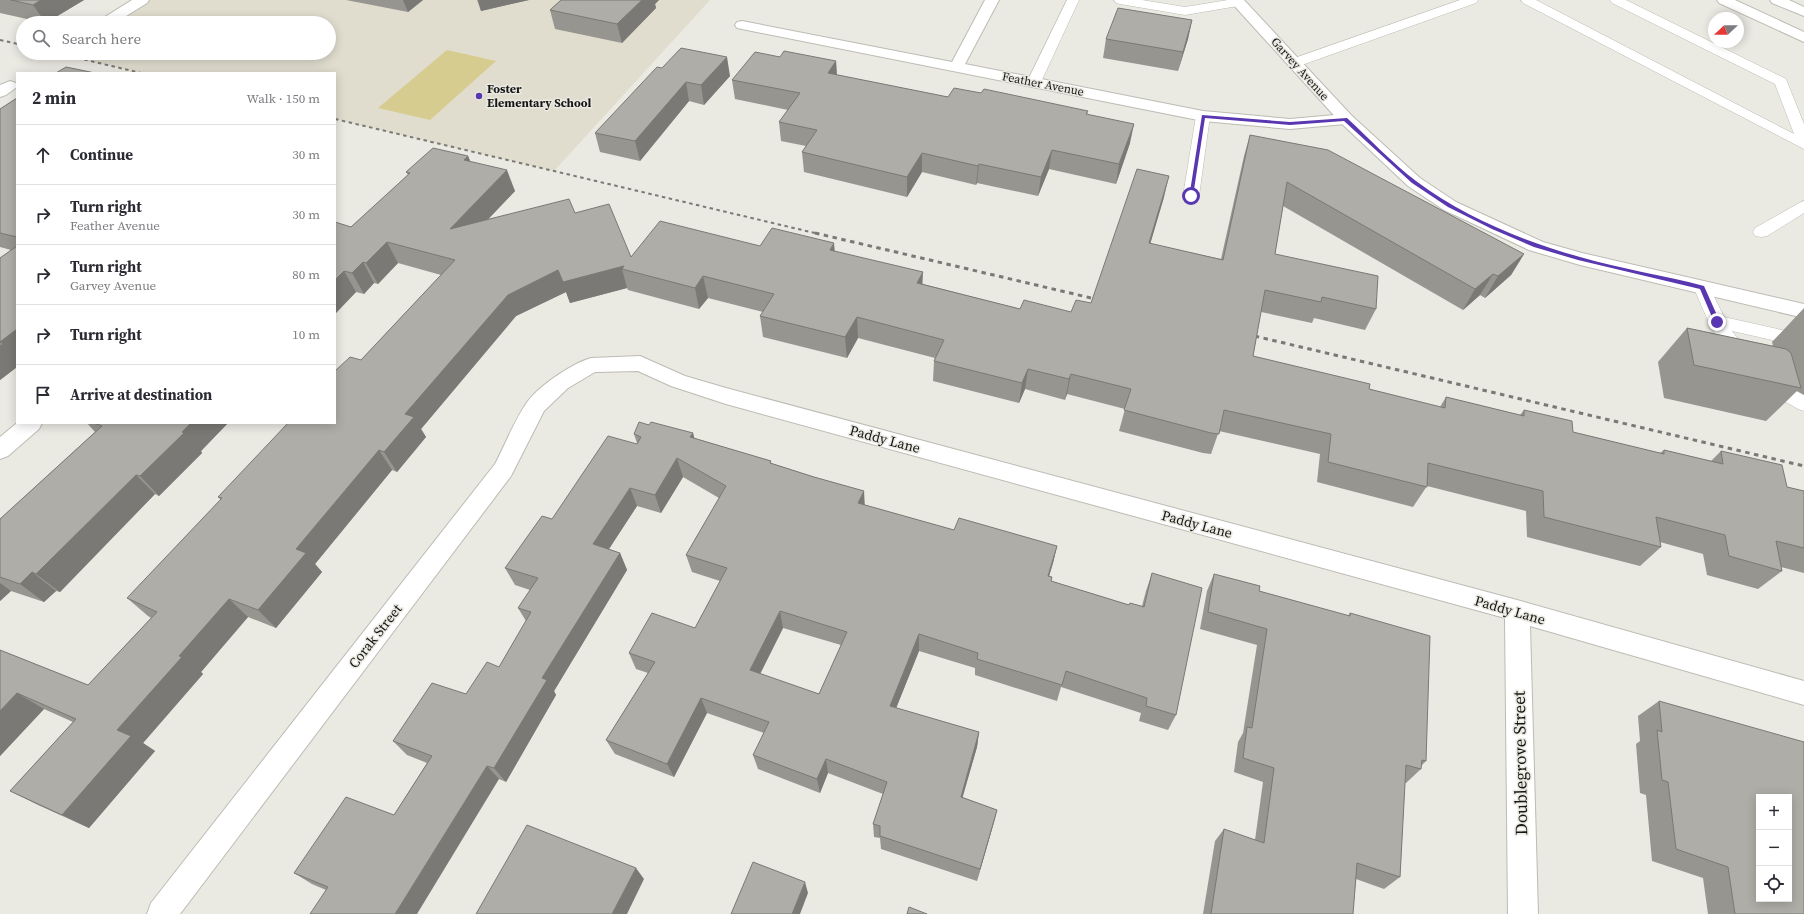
<!DOCTYPE html>
<html lang="en">
<head>
<meta charset="utf-8">
<style>
	body { margin:0; font-family:"Source Serif 4",serif; background:#f7f7f7; color:#2b2b33 }
	.controls { position:absolute; right:12px; bottom:12px; display:grid; overflow:hidden; border-radius:0px; box-shadow:0 2px 10px #0003 }
	.controls button { width:36px; height:36px; display:grid; place-items:center; padding:0; border:0; border-bottom:1px solid #e1e1e2; background:#fff; color:#2b2b33; font:20px sans-serif }
	.compass { position:absolute; left:1708px; top:12px; width:36px; height:36px; border-radius:50%; background:#fff; box-shadow:0 2px 10px #0003; rotate:248deg }
	.stop { position:absolute; width:12px; height:12px; margin:-9px; border:3px solid #5937b0; border-radius:50%; background:#fff }
	.stop.end { background:#5937b0; border-color:#fff; box-shadow:0 1px 4px #0008 }
	.list { margin:0; padding:0; list-style:none }
	h2 { display:flex; justify-content:space-between; align-items:center; height:52px; margin:0; padding:0 16px; font-size:17px }
	h2 small { font-size:13px; font-weight:400; color:#7c7c81 }
	.list li { display:grid; grid-template-columns:26px 1fr auto; gap:12px; align-items:center; box-sizing:border-box; height:60px; padding:0 16px; border-top:1px solid #e1e1e2 }
	.list b { display:block; font-size:15px; white-space:nowrap }
	.list p { margin:0; font-size:13px; white-space:nowrap; color:#7c7c81 }
	.list em { font-size:13px; font-style:normal; color:#7c7c81 }
	.icon { flex:none; width:22px; height:22px; fill:none; stroke:currentColor; stroke-width:2; stroke-linecap:round; stroke-linejoin:round }
	.map { position:relative; flex:none; width:1804px; height:914px; overflow:hidden }
	.search { position:absolute; background:#fff; box-shadow:0 2px 10px #0003; left:16px; top:16px; width:320px; height:44px; display:flex; align-items:center; gap:10px; box-sizing:border-box; padding:0 14px; border-radius:22px; color:#7c7c81; font-size:15px }
	.panel { position:absolute; background:#fff; box-shadow:0 2px 10px #0003; left:16px; top:72px; width:320px; height:352px; border-radius:0px }
	.map>svg:first-child { display:block }
	.built { fill:#e0ddcf }
	.green { fill:#d7cc8f }
	.lines { fill:none; stroke-linecap:round; stroke-linejoin:round }
	.service-casing { stroke:#bcbbb4; stroke-width:1 }
	.minor-casing { stroke:#bcbbb4; stroke-width:2 }
	.tertiary-casing { stroke:#bcbbb4; stroke-width:2 }
	.motorway-casing { stroke:#bcbbb4; stroke-width:2 }
	.service { fill:#fff; fill-rule:evenodd }
	.minor { fill:#fff; fill-rule:evenodd }
	.tertiary { fill:#fff; fill-rule:evenodd }
	.motorway { fill:#fff; fill-rule:evenodd }
	.rail-far1 { stroke:#7a7a75; stroke-width:2; stroke-dasharray:3.5 3.5; stroke-linecap:butt }
	.rail { stroke:#7a7a75; stroke-width:3; stroke-dasharray:4.5 4.5; stroke-linecap:butt }
	.wall { fill:#969590; fill-rule:evenodd }
	.shaded-wall { fill:#7a7975 }
	.building { fill:#aeada7; stroke:#7a7975; fill-rule:evenodd }
	.route { fill:#5937b0 }
	.poi-dot { fill:#5937b0; stroke:#eae9e2; stroke-width:1.5 }
	.labels { text-anchor:middle; dominant-baseline:central; stroke-width:3; stroke-linejoin:round; paint-order:stroke }
	.far-street-label { font-size:12px; fill:#161614; stroke:#eae9e2 }
	.far-poi-label { font-size:12px; font-weight:bold; fill:#161614; stroke:#eae9e2; text-anchor:start }
	.street-label { font-size:14px; fill:#161614; stroke:#eae9e2 }
	.near-street-label { font-size:17px; fill:#161614; stroke:#eae9e2 }
</style>
</head>
<body>
<div class="map">
<svg width="1804" height="914" viewBox="0 0 1804 914">
	<rect width="100%" height="100%" fill="#eae9e2"/>
	<polygon class="built" points="142,0 710,0 554,171 335,119 335,73 141,73 57,53 329,53 329,23 105,23"/>
	<polygon class="green" points="447,50 496,61 430,120 378,108"/>
	<g class="lines">
		<g class="service-casing">
			<g id="service">
				<polygon points="1067,0 1079,0 1041,82 1039,85 1029,85 1027,82"/>
				<polygon points="1114,0 1142,0 1185,7 1228,0 1243,0 1244,2 1242,5 1238,6 1185,15 1120,4 1116,3"/>
				<polygon points="1460,0 1478,0 1476,3 1299,66 1289,66 1287,63 1289,60"/>
				<polygon points="1521,0 1536,0 1794,134 1775,84 1612,3 1610,0 1626,0 1786,79 1804,124 1804,149 1523,3"/>
				<polygon points="1203,112 1208,113 1210,116 1199,196 1196,199 1191,201 1186,199 1183,196 1196,116 1198,113"/>
				<polygon points="1804,201 1804,213 1767,236 1761,237 1755,236 1753,232 1755,228 1799,203"/>
				<path d="M1702,282L1708,284L1724,317L1804,335V347L1732,331L1750,355L1747,359C1743,361 1739,362 1735,360C1720,351 1701,305 1694,288L1696,284Z"/>
				<polygon points="1769,377 1804,395 1804,411 1798,409 1763,389 1760,384 1763,379"/>
			</g>
		</g>
		<g class="minor-casing">
			<g id="minor">
				<polygon points="132,0 149,0 147,3 115,23 98,23 100,20"/>
				<polygon points="985,0 999,0 965,64 1203,111 1290,119 1346,114 1352,116 1354,119 1352,122 1346,124 1290,129 1203,121 742,29 737,28 735,25 737,22 742,21 952,62"/>
				<path d="M640,356L685,376L726,388L1517,600L1804,681V705L1530,626L1538,914H1508L1505,618L726,404L671,386L638,371L595,372L568,388L544,411L511,476L180,914H147L151,903L495,464C505,445 516,417 528,401C540,385 573,363 591,358Z"/>
				<polygon points="17,423 42,423 39,429 8,456 0,459 0,437"/>
			</g>
		</g>
		<g class="tertiary-casing">
			<g id="tertiary">
				<polygon points="1229,0 1244,0 1352,116 1420,178 1456,202 1543,242 1582,253 1804,304 1804,318 1580,265 1529,250 1444,210 1408,186 1340,122"/>
				<polygon points="10,81 16,83 17,87 6,95 0,97 0,85"/>
			</g>
		</g>
		<g class="motorway-casing">
			<g id="motorway">
				<polygon points="1717,0 1735,0 1804,32 1804,42 1719,3"/>
				<polygon points="1770,0 1789,0 1804,7 1804,16 1772,3"/>
			</g>
		</g>
		<use href="#service" class="service"/>
		<use href="#minor" class="minor"/>
		<use href="#tertiary" class="tertiary"/>
		<use href="#motorway" class="motorway"/>
		<g class="rail-far1">
			<polyline points="0,40 23,45"/>
			<polyline points="57,53 141,73"/>
			<polyline points="335,119 819,234"/>
		</g>
		<g class="rail">
			<polyline points="815,233 1104,301"/>
			<polyline points="1246,334 1804,466"/>
		</g>
	</g>
	<g class="wall">
		<polygon points="0,0 84,0 45,23 0,13"/>
		<polygon points="346,0 423,0 408,12"/>
		<polygon points="477,0 529,0 481,11"/>
		<polygon points="561,0 659,0 655,4 656,8 622,43 555,29 550,10"/>
		<polygon points="1192,20 1188,39 1178,71 1103,58 1106,39"/>
		<polygon points="780,57 836,61 837,75 948,97 981,93 1088,111 1087,115 1130,143 1116,184 1049,169 1038,196 977,183 976,185 922,172 907,197 804,172 802,152 806,146 781,141 779,122 788,110 735,99 732,80"/>
		<polygon points="662,68 730,76 704,105 689,101 640,161 600,152 595,133"/>
		<polygon points="17,98 17,367 0,380 0,258 11,250 0,247 0,109"/>
		<polygon points="1250,135 1524,254 1511,275 1485,298 1480,295 1463,310 1283,206 1275,254 1376,309 1365,330 1314,318 1312,323 1261,312 1253,356 1369,389 1440,407 1446,397 1520,415 1524,410 1573,432 1660,453 1664,450 1711,461 1721,451 1787,487 1804,491 1804,573 1781,567 1782,571 1758,589 1707,575 1703,554 1660,542 1661,547 1640,566 1527,537 1526,511 1427,486 1413,507 1317,482 1320,454 1219,431 1211,454 1203,453 1119,431 1125,409 1067,394 1065,400 1025,389 1019,403 933,381 934,361 935,358 858,338 847,358 763,337 760,316 763,312 708,298 699,309 628,290 627,288 570,303 566,292 516,316 421,429 426,437 397,472 392,470 315,564 322,572 276,628 248,617 201,672 203,674 143,743 155,751 89,828 38,805 10,791 73,722 44,709 0,756 0,650 88,685 151,618 148,616 127,598 221,500 218,497 361,360 441,275 398,263 378,284 374,283 364,294 356,292 335,314 335,222 351,227 408,175 406,172 468,156 470,161 515,191 488,219 575,213 631,257 760,246 835,251 923,284 1020,309 1071,312 1091,303 1164,197 1150,244 1221,259 1244,156"/>
		<polygon points="1804,308 1804,395 1797,391 1766,421 1664,398 1658,362 1687,328 1773,346 1772,342"/>
		<polygon points="87,423 228,423 201,451 202,453 159,496 155,494 60,592 56,591 44,602 11,591 0,601 0,519 95,432"/>
		<path d="M649,425L693,433L694,438L771,461V463L814,477L864,491V505L954,530L1057,546L1053,563L1049,576L1051,581L1129,605L1130,603L1142,606L1146,591L1152,573L1176,715L1168,730L1139,721L1141,713L1061,687L1057,701L975,675V668L919,651L896,708L979,732L977,747L962,797L997,810L994,822L977,881L881,849L880,838L874,837L873,824L883,794L828,773L820,793L758,769L753,755L764,733L707,713L674,777L615,754L606,740L648,673L636,669L629,653L695,628L720,581L692,572L686,555L719,498L683,477L661,513L637,506L609,549L620,553L627,570L554,691L556,695L506,782L499,779L326,890L312,884L294,873L394,815L427,763L407,755L393,741L466,694L499,667L526,621L518,608L530,590L515,585L505,568L552,519L637,444V443L634,434ZM783,628L841,645L819,694L760,674Z"/>
		<polygon points="1214,574 1259,591 1348,616 1350,613 1426,761 1421,766 1421,769 1406,783 1405,783 1400,877 1384,889 1356,879 1353,914 1203,914 1215,841 1224,829 1255,840 1263,782 1234,772 1238,742 1243,733 1257,645 1200,629 1207,591"/>
		<polygon points="1659,701 1804,914 1708,914 1703,878 1652,861 1646,795 1640,793 1636,744 1640,741 1638,716"/>
	</g>
	<g class="shaded-wall">
		<polygon points="41,0 84,0 46,23 33,5"/>
		<polygon points="403,0 423,0 408,12"/>
		<polygon points="478,0 529,0 481,11"/>
		<polygon points="642,0 659,0 655,4 656,8 622,43 617,24"/>
		<polygon points="1192,20 1188,39 1178,71 1183,52"/>
		<polygon points="727,57 730,76 704,105 701,85"/>
		<polygon points="836,61 837,81 828,73"/>
		<polygon points="686,82 689,101 640,161 635,141"/>
		<polygon points="1134,124 1130,143 1116,184 1119,164"/>
		<polygon points="1052,150 1049,169 1038,196 1041,177"/>
		<polygon points="922,153 922,172 907,197 907,177"/>
		<polygon points="468,156 477,177 464,160"/>
		<polygon points="979,164 977,183 976,185 978,166"/>
		<polygon points="507,170 515,191 459,250 450,229"/>
		<polygon points="1169,176 1164,197 1144,265 1149,243"/>
		<polygon points="387,242 398,263 378,284 366,263"/>
		<polygon points="834,243 836,265 830,250"/>
		<polygon points="1524,254 1511,275 1485,298 1498,276"/>
		<polygon points="363,262 374,283 364,294 352,273"/>
		<polygon points="624,266 622,269 627,288 570,303 566,292 516,316 421,429 426,437 397,472 384,452 405,414 508,295 558,270"/>
		<polygon points="344,271 356,292 335,314 335,280"/>
		<polygon points="923,272 922,293 917,283"/>
		<polygon points="1493,274 1480,295 1463,310 1475,289"/>
		<polygon points="703,276 708,298 699,309 695,288"/>
		<polygon points="857,317 858,338 847,358 845,337"/>
		<polygon points="17,329 17,367 0,380 0,342"/>
		<polygon points="1028,369 1025,389 1019,403 1022,383"/>
		<polygon points="1071,374 1067,394 1065,400 1069,379"/>
		<polygon points="191,423 228,423 201,451 202,453 159,496 140,476"/>
		<polygon points="693,433 698,452 690,437"/>
		<polygon points="379,450 392,470 315,564 322,572 276,628 258,610 296,549"/>
		<polygon points="677,458 683,477 661,513 655,495"/>
		<polygon points="136,475 155,494 60,592 36,574"/>
		<polygon points="630,488 637,506 601,561 593,544"/>
		<polygon points="864,491 865,509 858,503"/>
		<polygon points="1057,546 1053,563 1044,593 1048,576"/>
		<polygon points="620,553 627,570 554,691 556,695 506,782 494,768 542,678"/>
		<polygon points="32,572 56,591 44,602 20,584"/>
		<polygon points="0,583 11,591 0,601"/>
		<polygon points="229,599 248,617 201,672 203,674 143,743 155,751 89,828 62,815 117,730 179,656"/>
		<polygon points="780,611 783,628 754,686 750,670"/>
		<polygon points="919,634 919,651 891,721 890,706"/>
		<polygon points="17,693 44,709 0,756 0,711"/>
		<polygon points="701,698 707,713 674,777 667,764"/>
		<polygon points="979,732 977,747 959,810 961,797"/>
		<polygon points="826,759 828,773 820,793 817,779"/>
		<polygon points="487,766 499,779 417,914 395,914"/>
		<polygon points="997,810 994,822 977,881 980,869"/>
		<polygon points="636,868 644,879 627,914 612,914"/>
		<polygon points="805,882 808,893 800,914 792,914"/>
	</g>
	<g class="building">
		<polygon points="11,0 41,0 33,5"/>
		<polygon points="561,0 642,0 617,24 550,10"/>
		<polygon points="1118,8 1192,20 1183,52 1106,39"/>
		<polygon points="681,48 727,57 701,85 686,82 635,141 595,133 657,67 662,68"/>
		<polygon points="784,51 836,61 828,73 948,97 954,88 981,93 984,89 1088,111 1086,114 1134,124 1119,164 1052,150 1041,177 979,164 978,166 922,153 907,177 802,152 817,130 779,122 800,93 732,80 755,52 780,57"/>
		<polygon points="66,67 95,73 56,73"/>
		<polygon points="17,98 17,237 0,233 0,109"/>
		<polygon points="1250,135 1328,150 1524,254 1498,276 1493,274 1475,289 1287,182 1275,254 1378,276 1376,309 1322,297 1321,302 1265,290 1253,356 1370,384 1369,389 1445,408 1446,397 1524,416 1524,410 1572,421 1573,432 1664,454 1664,450 1723,464 1721,451 1782,465 1787,487 1804,491 1804,548 1776,541 1782,571 1729,556 1725,535 1656,517 1661,547 1544,517 1543,491 1428,463 1427,487 1328,462 1331,434 1224,410 1219,434 1211,433 1124,410 1131,389 1071,374 1069,379 1028,369 1022,383 934,361 944,340 857,317 845,337 760,316 774,294 703,276 695,288 622,269 624,266 563,282 558,270 508,295 405,414 414,417 384,452 379,450 296,549 306,553 258,610 229,599 179,656 182,657 117,730 131,736 62,815 10,791 76,719 17,693 0,711 0,650 88,685 157,612 127,598 222,498 218,497 288,423 335,423 335,371 350,357 361,360 455,260 387,242 366,263 363,262 352,273 344,271 335,280 335,222 351,227 410,173 406,172 433,148 468,156 464,160 507,170 450,229 569,199 575,213 609,204 631,257 660,221 760,246 772,228 834,243 830,250 923,272 917,283 1020,309 1024,300 1071,312 1076,300 1091,303 1137,169 1169,176 1149,243 1223,260"/>
		<polygon points="17,246 17,329 0,342 3,344 0,346 0,258"/>
		<polygon points="1687,328 1786,349 1791,353 1801,388 1694,365"/>
		<path d="M639,422L649,425L651,422L693,433L690,437L771,461L770,463L814,477L864,491L858,503L954,530L959,518L1057,546L1048,576L1052,577L1051,581L1129,605L1130,603L1144,607L1152,573L1202,588L1176,715L1146,706L1147,698L1066,671L1062,685L977,659L978,653L919,634L890,706L979,732L961,797L997,810L980,869L880,836V826L873,824L887,782L826,759L817,779L753,755L769,722L701,698L667,764L606,740L655,662L629,653L652,613L695,628L727,568L686,555L726,486L677,458L655,495L630,488L593,544L620,553L542,678L547,680L494,768L487,766L395,914H310L328,887L294,873L346,797L394,815L432,756L393,741L432,683L466,694L487,662L499,667L531,612L518,608L538,578L505,568L542,516L552,519L608,436L637,444L641,437L634,434ZM780,611L847,632L819,694L750,670Z"/>
		<polygon points="94,423 191,423 182,432 184,433 140,476 136,475 36,574 32,572 20,584 0,577 0,519 102,426"/>
		<polygon points="1214,574 1260,586 1259,591 1350,616 1350,613 1430,636 1426,761 1422,760 1421,769 1406,765 1400,877 1357,863 1353,914 1211,914 1224,829 1264,843 1274,768 1243,758 1247,727 1252,728 1267,629 1208,612"/>
		<path d="M1659,701L1804,742V914H1735L1728,867L1676,849L1668,782L1662,780L1657,730L1662,732ZM1759,797H1789V899H1759Z"/>
		<polygon points="527,825 636,868 612,914 476,914"/>
		<polygon points="753,862 805,882 792,914 731,914"/>
		<polygon points="909,907 927,914 907,914"/>
	</g>
	<path class="route" d="M1202,115L1290,122L1347,118C1369,138 1393,164 1416,181C1464,217 1523,241 1580,257C1621,269 1663,275 1704,286L1720,322L1715,324L1700,289L1578,260L1534,247L1492,229L1448,207L1412,183L1344,121L1290,125L1205,118L1193,196L1189,198Z"/>
	<circle class="poi-dot" cx="479" cy="96" r="4"/>
	<g class="labels">
		<g class="far-street-label">
			<text transform="translate(1300 69) rotate(48)">Garvey Avenue</text>
			<text transform="translate(1043 84) rotate(11)">Feather Avenue</text>
		</g>
		<g class="far-poi-label">
			<text x="487" y="89">Foster<tspan x="487" dy="14">Elementary School</tspan></text>
		</g>
		<g class="street-label">
			<text transform="translate(885 439) rotate(15)">Paddy Lane</text>
			<text transform="translate(1197 524) rotate(15)">Paddy Lane</text>
			<text transform="translate(1510 610) rotate(16)">Paddy Lane</text>
			<text transform="translate(375 636) rotate(-52)">Corak Street</text>
		</g>
		<g class="near-street-label">
			<text transform="translate(1520 763) rotate(-91)">Doublegrove Street</text>
		</g>
	</g>
</svg>
<div class="controls">
<button>+</button>
<button>−</button>
<button><svg class="icon" aria-label="locate" viewBox="0 0 24 24"><circle cx="12" cy="12" r="6"/><path d="M12 2v4M12 18v4M2 12h4M18 12h4"/></svg></button>
</div>
<svg class="compass" viewBox="-18 -18 36 36"><path d="M0-13l5 13h-10z" fill="#e53935"/><path d="M0 13l5-13h-10z" fill="#7c7c81"/></svg>
<div class="stop" style="left:1191px;top:196px"></div>
<div class="stop end" style="left:1717px;top:322px"></div>
<div class="search"><svg class="icon" aria-label="search" viewBox="0 0 24 24"><circle cx="10" cy="10" r="6"/><path d="M15 15l6 6"/></svg>Search here</div>
<section class="panel">
<h2>2 min<small>Walk · 150 m</small></h2>
<ul class="list">
<li><svg class="icon" aria-label="ahead" viewBox="0 0 24 24"><path d="M12 20V5M6 11l6-6 6 6"/></svg><div><b>Continue</b></div><em>30 m</em></li>
<li><svg class="icon" aria-label="right" viewBox="0 0 24 24"><path d="M7 20v-9h11M14 6l5 5-5 5"/></svg><div><b>Turn right</b><p>Feather Avenue</p></div><em>30 m</em></li>
<li><svg class="icon" aria-label="right" viewBox="0 0 24 24"><path d="M7 20v-9h11M14 6l5 5-5 5"/></svg><div><b>Turn right</b><p>Garvey Avenue</p></div><em>80 m</em></li>
<li><svg class="icon" aria-label="right" viewBox="0 0 24 24"><path d="M7 20v-9h11M14 6l5 5-5 5"/></svg><div><b>Turn right</b></div><em>10 m</em></li>
<li><svg class="icon" aria-label="arrive" viewBox="0 0 24 24"><path d="M6 21V4h12l-3 4 3 4H6"/></svg><div><b>Arrive at destination</b></div></li>
</ul>
</section>
</div>
</body>
</html>
